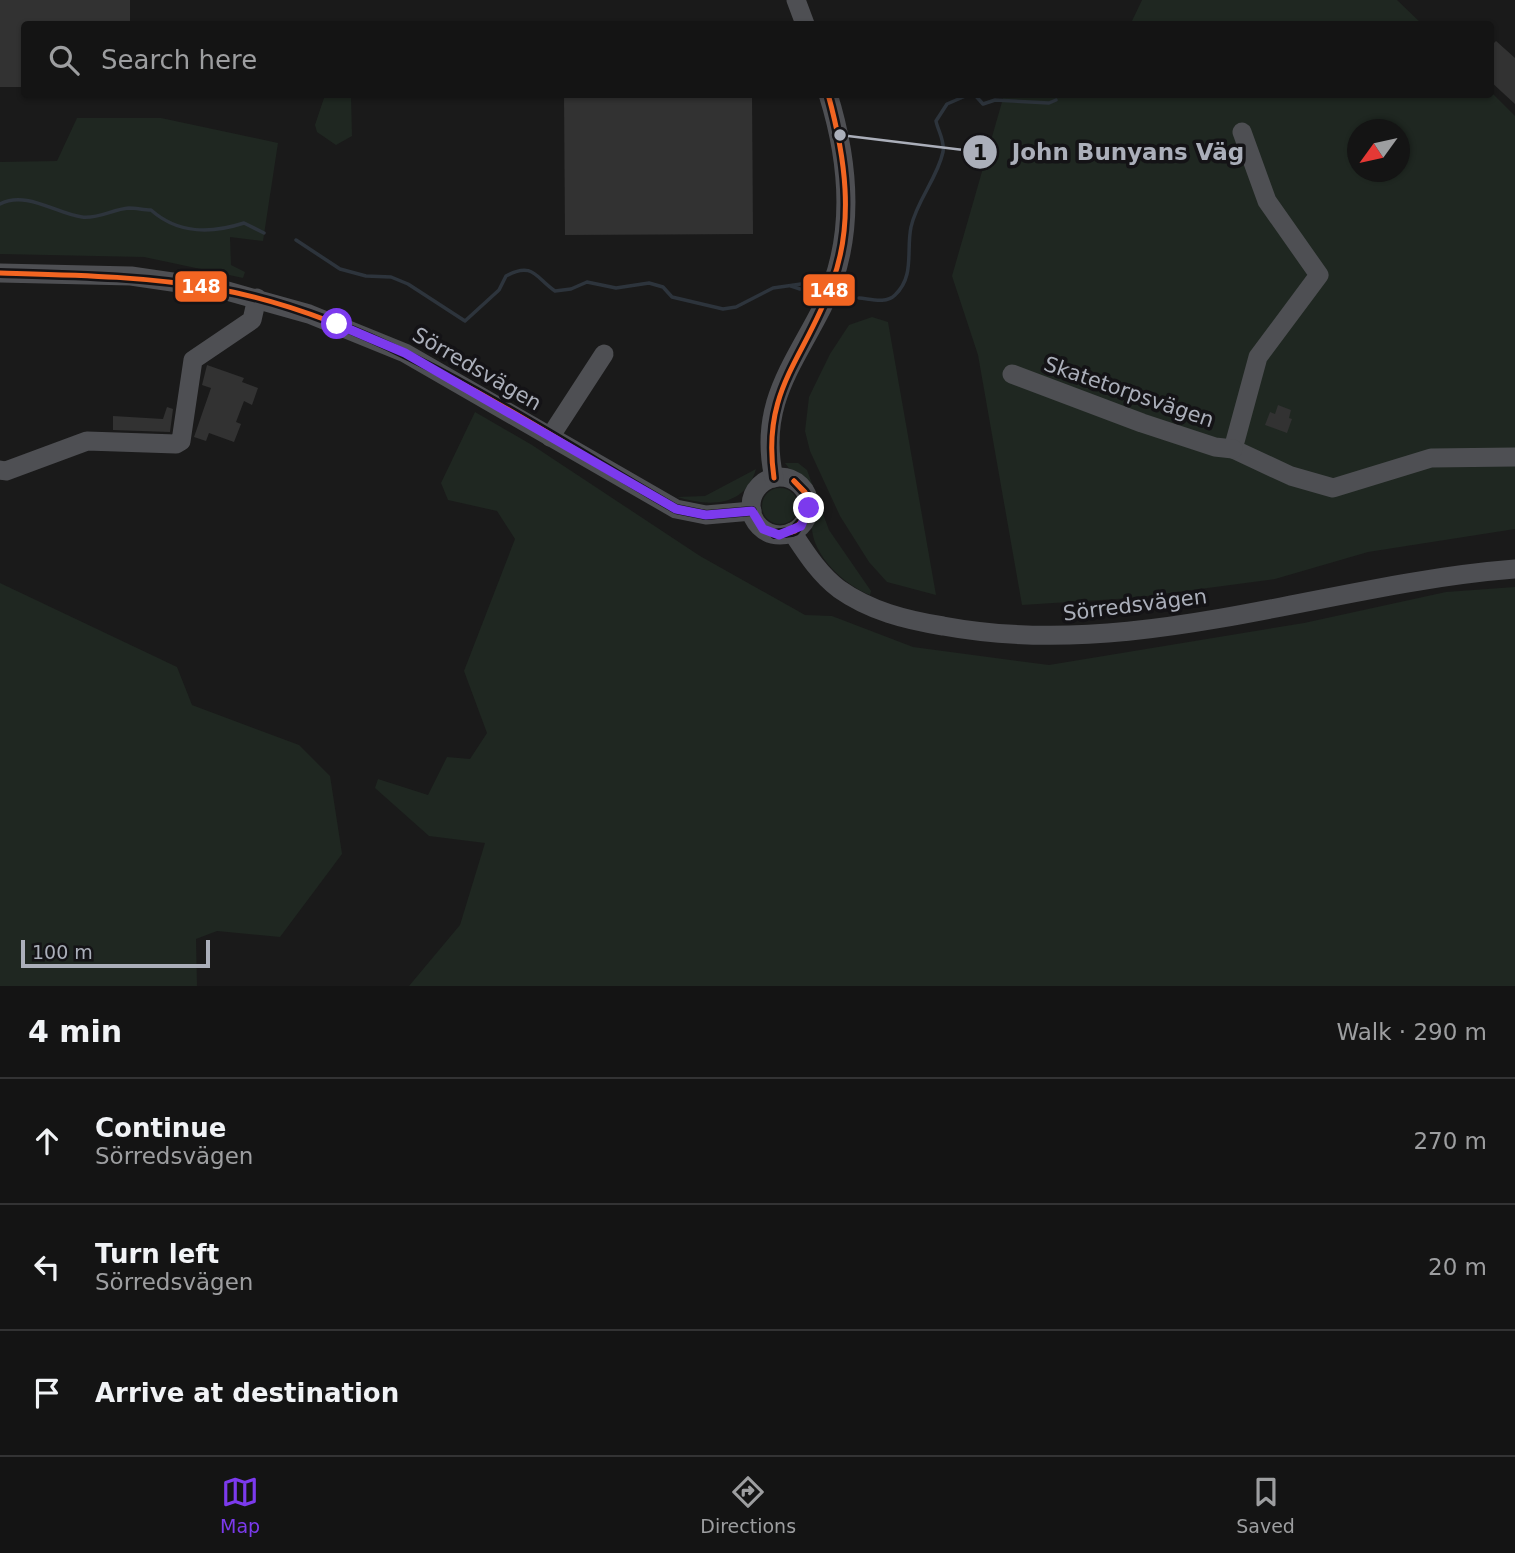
<!DOCTYPE html>
<html lang="en">
<head>
<meta charset="utf-8">
<style>
	body { margin:0; font-family:"DejaVu Sans",sans-serif; background:#1d1d1d; color:#f1f3f6 }
	.compass { position:absolute; left:1347px; top:119px; width:63px; height:63px; border-radius:50%; background:#141414; box-shadow:0 2px 5px #0004; rotate:237deg }
	.scale { position:absolute; left:21px; bottom:18px; width:189px; box-sizing:border-box; padding-left:7px; border:4px solid #abafba; border-top:0; font-size:19px; line-height:24px; white-space:nowrap; color:#abafba; -webkit-text-stroke:5px #141316; paint-order:stroke }
	.stop { position:absolute; width:21px; height:21px; margin:-16px; border:5px solid #7c3aed; border-radius:50%; background:#fff }
	.stop.end { background:#7c3aed; border-color:#fff; box-shadow:0 2px 7px #0008 }
	.list { margin:0; padding:0; list-style:none }
	h2 { display:flex; justify-content:space-between; align-items:center; height:91px; margin:0; padding:0 28px; font-size:30px }
	h2 small { font-size:23px; font-weight:400; color:#9d9ea0 }
	.list li { display:grid; grid-template-columns:46px 1fr auto; gap:21px; align-items:center; box-sizing:border-box; height:126px; padding:0 28px; border-top:2px solid #333334 }
	.list b { display:block; font-size:26px; white-space:nowrap }
	.list p { margin:0; font-size:23px; white-space:nowrap; color:#9d9ea0 }
	.list em { font-size:23px; font-style:normal; color:#9d9ea0 }
	.icon { flex:none; width:38px; height:38px; fill:none; stroke:currentColor; stroke-width:2; stroke-linecap:round; stroke-linejoin:round }
	.map { position:relative; flex:none; width:1515px; height:986px; overflow:hidden }
	.search { position:absolute; background:#141414; box-shadow:0 2px 5px #0004; left:21px; right:21px; top:21px; height:77px; display:flex; align-items:center; gap:18px; box-sizing:border-box; padding:0 24px; border-radius:7px; color:#9d9ea0; font-size:26px }
	.sheet { height:469px; background:#141414 }
	nav { display:flex; justify-content:space-around; align-items:center; box-sizing:border-box; height:98px; border-top:2px solid #333334; background:#141414; font-size:19px; color:#9d9ea0 }
	nav a { display:grid; justify-items:center; gap:4px }
	nav .on { color:#7c3aed }
	.map>svg:first-child { display:block }
	.green { fill:#1f2721; fill-rule:evenodd }
	.lines { fill:none; stroke-linecap:round; stroke-linejoin:round }
	.stream { stroke:#2d343c; stroke-width:3.5 }
	.building { fill:#323232 }
	.minor { stroke:#4e4f53; stroke-width:19 }
	.bus-1-casing { stroke:#141316; stroke-width:10 }
	.bus-1 { stroke:#f26522; stroke-width:5 }
	.route { stroke:#7c3aed; stroke-width:9 }
	.labels { text-anchor:middle; dominant-baseline:central; stroke-width:7; stroke-linejoin:round; paint-order:stroke }
	.street-label { font-size:21px; fill:#abafba; stroke:#141316 }
	.leader { fill:none; stroke:#abafba; stroke-width:2.5 }
	.callout-dot { fill:#abafba; stroke:#141316; stroke-width:2.5 }
	.mark-label { font-size:21px; text-anchor:middle; font-weight:bold; fill:#111 }
	.callout-label { font-size:23px; text-anchor:middle; font-weight:bold; fill:#abafba; stroke:#141316; stroke-width:7; stroke-linejoin:round; paint-order:stroke }
	.line-badge { stroke:#141316; stroke-width:2.5 }
	.badge-label { font-size:19px; text-anchor:middle; font-weight:bold; fill:#fff }
</style>
</head>
<body>
<div class="map">
<svg width="1515" height="986" viewBox="0 0 1515 986">
	<rect width="100%" height="100%" fill="#1a1a1a"/>
	<g class="green">
		<polygon points="1142,0 1397,0 1422,24 1119,24 1132,21"/>
		<path d="M1491,92L1515,116V529L1368,552L1275,579L1132,598L1022,605L978,355L952,276L1004,95L1490,94ZM1358,130H1400V172H1358Z"/>
		<polygon points="325,95 351,95 352,136 336,145 317,132 315,125"/>
		<polygon points="77,118 161,118 278,143 263,241 230,237 231,265 245,272 243,278 144,257 0,254 0,162 57,161"/>
		<polygon points="872,317 888,322 936,595 887,582 869,562 840,516 810,451 805,431 809,397 830,354 849,325"/>
		<polygon points="475,412 532,445 700,556 805,615 832,616 913,647 1049,665 1304,623 1446,592 1515,587 1515,986 409,986 460,925 485,843 429,836 375,788 378,779 428,795 447,757 470,759 487,733 464,671 515,539 497,511 448,500 441,483"/>
		<path d="M785,463H798L807,470L829,530L871,591L870,595C844,585 809,553 812,522C813,512 817,506 813,495C808,481 793,475 785,463Z"/>
		<path d="M756,469C745,507 710,507 677,497L705,496Z"/>
		<circle cx="780" cy="506" r="18"/>
		<polygon points="0,583 177,667 192,705 299,745 330,776 342,854 280,937 217,931 196,939 197,986 0,986"/>
	</g>
	<g class="lines">
		<g class="stream">
			<polyline points="974,94 983,104 995,100 1049,103 1056,100"/>
			<path d="M0,204C26,190 57,214 82,217C99,219 113,209 129,208C136,208 144,210 151,210C178,234 210,234 244,223L264,233"/>
			<path d="M296,240L340,269L366,276L391,277L408,284L465,321L499,290L506,276C533,261 536,278 555,291L571,289L587,282L616,288L649,283L663,287L672,297L723,309L736,307L773,288L801,284"/>
			<polyline points="791,286 800,289"/>
			<path d="M859,298C871,299 886,304 895,295C915,276 906,251 911,227C917,200 937,179 943,152C945,141 938,131 936,121L947,104L970,94"/>
		</g>
	</g>
	<g class="building">
		<polygon points="0,0 130,0 130,24 24,24 24,87 0,87"/>
		<polygon points="1496,41 1515,58 1515,104 1490,81 1490,47"/>
		<polygon points="564,94 752,94 753,234 565,235"/>
		<polygon points="207,365 244,378 242,382 258,388 252,405 244,401 236,422 241,424 234,442 209,433 206,441 194,437 211,388 202,385"/>
		<polygon points="1278,405 1291,410 1289,418 1292,419 1287,433 1265,425 1270,412 1275,414"/>
		<polygon points="167,407 173,409 170,432 113,430 113,416 163,419"/>
	</g>
	<g class="lines">
		<g class="minor">
			<polyline points="796,0 805,24"/>
			<polyline points="1242,132 1267,201 1319,275 1258,357 1233,449 1291,476 1333,488 1431,458 1515,457"/>
			<polyline points="0,273 131,276 220,289 309,314 405,353 676,509 706,515 752,511"/>
			<polyline points="1012,374 1142,423 1215,447 1233,449"/>
			<polyline points="550,437 604,354"/>
			<polyline points="0,470 6,471 87,441 176,444 181,441 193,360 252,320 257,298"/>
			<circle cx="780" cy="506" r="29"/>
			<path d="M774,478C758,406 792,367 822,308C856,240 850,165 828,94"/>
			<path d="M792,532C806,553 819,574 839,589C870,611 906,620 943,626C1137,662 1323,584 1515,569"/>
		</g>
		<g class="bus-1-casing">
			<g id="bus-1">
				<path d="M0,273C73,275 145,276 217,289C377,317 537,429 676,509L706,515L752,511"/>
				<path d="M774,478C761,389 805,359 832,283C855,222 845,156 828,94"/>
				<polyline points="775,534 795,531 807,515 807,495 794,481"/>
				<polyline points="775,534 792,532 807,515 805,492 794,481"/>
			</g>
		</g>
		<use href="#bus-1" class="bus-1"/>
	</g>
	<g class="lines">
		<polyline class="route" points="337,324 405,353 676,509 706,515 752,511 763,529 779,535 801,526 809,508"/>
	</g>
	<g class="labels">
		<g class="street-label">
			<text transform="translate(477 369) rotate(30)">Sörredsvägen</text>
			<text transform="translate(1129 392) rotate(19)">Skatetorpsvägen</text>
			<text transform="translate(1135 605) rotate(-7)">Sörredsvägen</text>
		</g>
	</g>
	<path class="leader" d="M840 135L980 152"/>
	<g class="callout-dot">
		<circle cx="840" cy="135" r="7"/>
		<circle cx="980" cy="152" r="18"/>
	</g>
	<g class="mark-label">
		<text x="980" y="160">1</text>
	</g>
	<g class="callout-label">
		<text x="1128" y="160">John Bunyans Väg</text>
	</g>
	<g class="line-badge">
		<rect x="174" y="270" width="54" height="33" rx="7" fill="#f26522"/>
		<rect x="802" y="273" width="54" height="34" rx="7" fill="#f26522"/>
	</g>
	<g class="badge-label">
		<text x="201" y="293">148</text>
		<text x="829" y="297">148</text>
	</g>
</svg>
<svg class="compass" viewBox="-18 -18 36 36"><path d="M0-13l5 13h-10z" fill="#e53935"/><path d="M0 13l5-13h-10z" fill="#9d9ea0"/></svg>
<div class="scale">100 m</div>
<div class="stop" style="left:337px;top:324px"></div>
<div class="stop end" style="left:809px;top:508px"></div>
<div class="search"><svg class="icon" aria-label="search" viewBox="0 0 24 24"><circle cx="10" cy="10" r="6"/><path d="M15 15l6 6"/></svg>Search here</div>
</div>
<section class="sheet">
<h2>4 min<small>Walk · 290 m</small></h2>
<ul class="list">
<li><svg class="icon" aria-label="ahead" viewBox="0 0 24 24"><path d="M12 20V5M6 11l6-6 6 6"/></svg><div><b>Continue</b><p>Sörredsvägen</p></div><em>270 m</em></li>
<li><svg class="icon" aria-label="left" viewBox="0 0 24 24"><path d="M17 20v-9H6M10 6l-5 5 5 5"/></svg><div><b>Turn left</b><p>Sörredsvägen</p></div><em>20 m</em></li>
<li><svg class="icon" aria-label="arrive" viewBox="0 0 24 24"><path d="M6 21V4h12l-3 4 3 4H6"/></svg><div><b>Arrive at destination</b></div></li>
</ul>
</section>
<nav>
<a class="on"><svg class="icon" aria-label="map" viewBox="0 0 24 24"><path d="M3 6l6-2 6 2 6-2v14l-6 2-6-2-6 2zM9 4v14M15 6v14"/></svg>Map</a>
<a><svg class="icon" aria-label="directions" viewBox="0 0 24 24"><path d="M12 3l9 9-9 9-9-9zM9 14v-3h6M13 9l2 2-2 2"/></svg>Directions</a>
<a><svg class="icon" aria-label="saved" viewBox="0 0 24 24"><path d="M7 4h10v16l-5-4-5 4z"/></svg>Saved</a>
</nav>
</body>
</html>
